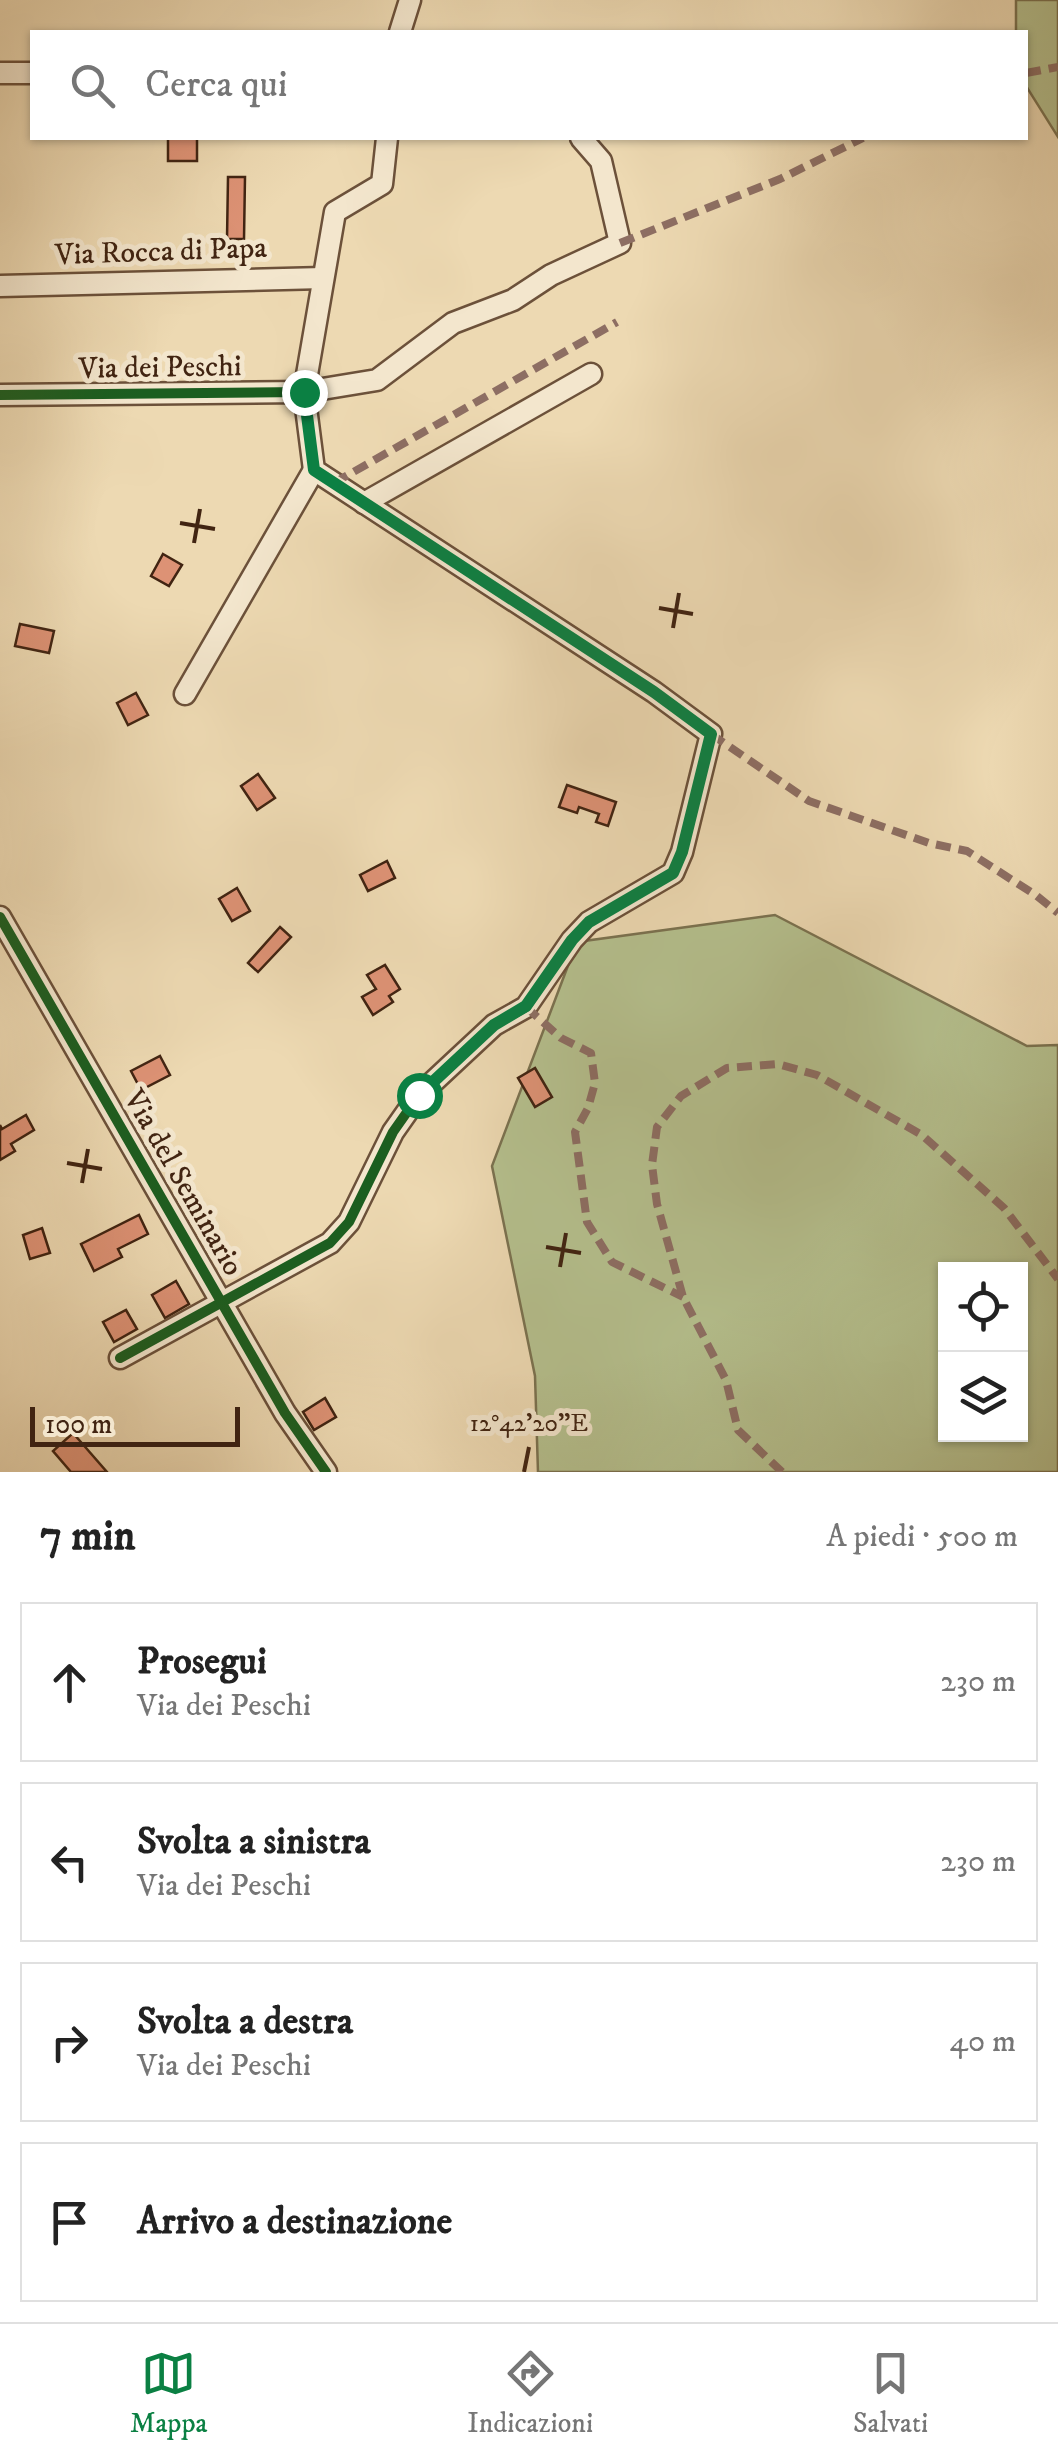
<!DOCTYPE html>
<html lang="it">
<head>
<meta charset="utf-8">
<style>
	body { margin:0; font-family:"IM FELL DW Pica",serif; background:#f6f6f6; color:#222 }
	.controls { position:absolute; right:30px; bottom:30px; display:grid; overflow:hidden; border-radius:0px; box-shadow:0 2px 8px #0004 }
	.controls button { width:90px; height:90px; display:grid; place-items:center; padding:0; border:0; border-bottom:2px solid #e0e0e0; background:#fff; color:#222; font:50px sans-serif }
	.scale { position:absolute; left:30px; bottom:25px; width:210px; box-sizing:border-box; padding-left:10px; border:5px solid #412412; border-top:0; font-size:28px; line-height:35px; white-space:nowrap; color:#412412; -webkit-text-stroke:8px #f3e6cd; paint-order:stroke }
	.stop { position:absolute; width:30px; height:30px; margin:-22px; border:8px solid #0b8043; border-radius:50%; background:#fff }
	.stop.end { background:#0b8043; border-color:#fff; box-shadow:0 2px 10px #0008 }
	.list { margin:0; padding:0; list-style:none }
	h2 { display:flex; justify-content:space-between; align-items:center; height:130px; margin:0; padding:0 40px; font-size:42px }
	h2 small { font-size:32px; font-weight:400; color:#767676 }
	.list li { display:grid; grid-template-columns:65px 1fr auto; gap:30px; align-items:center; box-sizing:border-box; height:160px; margin:0 20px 20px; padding:0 20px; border:2px solid #e0e0e0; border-radius:0px }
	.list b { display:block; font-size:38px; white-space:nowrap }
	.list p { margin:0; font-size:32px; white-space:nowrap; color:#767676 }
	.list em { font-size:32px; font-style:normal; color:#767676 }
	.icon { flex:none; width:55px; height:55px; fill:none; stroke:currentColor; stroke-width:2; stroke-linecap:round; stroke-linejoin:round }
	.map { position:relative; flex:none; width:1058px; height:1472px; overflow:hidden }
	.search { position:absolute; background:#fff; box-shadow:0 2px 8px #0004; left:30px; right:30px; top:30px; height:110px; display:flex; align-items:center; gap:25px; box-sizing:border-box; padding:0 35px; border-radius:0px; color:#767676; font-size:38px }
	.sheet { height:850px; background:#fff }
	nav { display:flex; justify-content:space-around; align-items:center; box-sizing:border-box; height:140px; border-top:2px solid #e0e0e0; background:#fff; font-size:28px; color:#767676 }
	nav a { display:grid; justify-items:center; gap:5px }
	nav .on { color:#0b8043 }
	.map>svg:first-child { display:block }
	.green { fill:#b5c08e; stroke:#7b7250; stroke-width:2.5; fill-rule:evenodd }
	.building { fill:#dd9275; stroke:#412412; stroke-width:2.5 }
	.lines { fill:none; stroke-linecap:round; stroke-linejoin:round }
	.minor-casing { stroke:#6c513a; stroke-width:25 }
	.minor { stroke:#f3e6cd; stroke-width:20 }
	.quiet { stroke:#8d6e63; stroke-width:8; stroke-dasharray:15 8; stroke-linecap:butt }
	.cycleway-casing { stroke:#f3e6cd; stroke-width:16 }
	.cycleway { stroke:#1b5e20; stroke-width:10 }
	.route { stroke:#0b8043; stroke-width:12 }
	.ticks { fill:none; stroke:#412412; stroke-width:4 }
	.labels { text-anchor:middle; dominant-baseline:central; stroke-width:10; stroke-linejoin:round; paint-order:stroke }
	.street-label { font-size:30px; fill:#412412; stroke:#f3e6cd }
	.ticks-label { font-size:25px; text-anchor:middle; fill:#412412; stroke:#f3e6cd; stroke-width:10; stroke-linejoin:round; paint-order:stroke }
</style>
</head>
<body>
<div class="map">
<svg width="1058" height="1472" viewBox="0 0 1058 1472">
	<rect width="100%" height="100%" fill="#edd9b2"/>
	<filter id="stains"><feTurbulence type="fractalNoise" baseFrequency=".002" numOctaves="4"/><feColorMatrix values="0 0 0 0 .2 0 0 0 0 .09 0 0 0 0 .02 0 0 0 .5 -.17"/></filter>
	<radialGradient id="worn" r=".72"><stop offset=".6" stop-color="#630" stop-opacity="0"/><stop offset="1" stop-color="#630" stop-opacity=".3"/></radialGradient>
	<g class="green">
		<polygon points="1016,0 1058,0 1058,137 1026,86 1026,32 1016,32"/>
		<path d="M775,915L1027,1046L1058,1045V1472H538L535,1376L492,1166L577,942ZM946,1270H1020V1434H946Z"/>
	</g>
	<g class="building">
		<rect x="168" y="138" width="29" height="23"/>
		<polygon points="228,177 245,177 244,239 227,239"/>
		<polygon points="163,554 182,565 169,586 151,576"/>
		<polygon points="20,624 54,631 49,653 15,646"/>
		<polygon points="136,693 148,715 128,725 117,703"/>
		<polygon points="258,774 275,798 257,810 241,786"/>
		<polygon points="567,785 616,802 608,826 596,822 599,814 579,807 577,813 559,807"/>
		<polygon points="387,861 395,878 368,891 360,875"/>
		<polygon points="237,888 250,911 232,921 219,899"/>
		<polygon points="280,927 291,937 258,972 248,963"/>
		<polygon points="385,965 400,989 389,996 393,1002 373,1015 362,997 376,989 367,975"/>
		<polygon points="160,1056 170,1075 141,1090 131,1071"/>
		<polygon points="535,1068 552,1097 535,1107 518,1078"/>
		<polygon points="26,1115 34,1130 11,1144 15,1151 0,1160 0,1125 2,1129"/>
		<polygon points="139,1215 148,1234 118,1249 122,1257 94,1271 81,1244"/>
		<polygon points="42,1228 50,1253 30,1259 23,1235"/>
		<polygon points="176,1281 189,1304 165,1318 152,1295"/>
		<polygon points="126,1310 137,1329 114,1342 103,1322"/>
		<polygon points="325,1398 336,1417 314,1430 303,1412"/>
		<polygon points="73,1433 107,1472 71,1472 53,1451"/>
	</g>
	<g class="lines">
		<g class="minor-casing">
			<g id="minor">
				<polyline points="400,32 410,0"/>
				<polyline points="0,73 32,73"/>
				<polyline points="387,138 382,184 335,212 304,392 377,380 453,323 513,300 551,275 620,243 601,161 581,138"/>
				<polyline points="0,286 323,278"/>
				<polyline points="0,395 304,392 314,470 654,692 711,734 682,852 673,873 589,922 572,940 526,1007 494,1025 419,1095 393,1132 349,1222 330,1243 120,1358"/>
				<polyline points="364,503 591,374"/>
				<polyline points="185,694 314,470"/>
				<polyline points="0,917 285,1413 326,1472"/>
			</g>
		</g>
		<use href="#minor" class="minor"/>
		<g class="quiet">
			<polyline points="1026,73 1058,67"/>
			<polyline points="620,243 780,179 863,138"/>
			<polyline points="334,483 617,322"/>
			<polyline points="711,734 809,801 929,843 967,851 1037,896 1058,913"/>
			<polyline points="526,1007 561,1038 591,1053 595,1083 588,1108 575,1132 587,1222 612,1262 683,1297"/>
			<polyline points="782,1472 738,1430 726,1380 683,1297 657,1204 652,1165 657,1127 681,1096 727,1068 778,1064 817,1075 922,1135 1004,1208 1058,1279"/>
		</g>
		<g class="cycleway-casing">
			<g id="cycleway">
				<polyline points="0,395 304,392 314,470 654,692 711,734 682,852 673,873 589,922 572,940 526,1007 494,1025 419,1095 393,1132 349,1222 330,1243 120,1358"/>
				<polyline points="0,917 285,1413 326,1472"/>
			</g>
		</g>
		<use href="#cycleway" class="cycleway"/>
	</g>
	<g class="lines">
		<polyline class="route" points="304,392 314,470 654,692 711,734 682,852 673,873 589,922 572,940 526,1006 494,1025 419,1095"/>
	</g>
	<path class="ticks" d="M180,523L215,529M194,543L200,509M659,608L693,614M673,628L679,593M67,1163L102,1169M82,1183L88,1149M546,1247L581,1253M560,1267L566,1233M524,1472L529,1447"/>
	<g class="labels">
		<g class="street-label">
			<text transform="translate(161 252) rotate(-2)">Via Rocca di Papa</text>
			<text transform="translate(160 368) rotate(-1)">Via dei Peschi</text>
			<text transform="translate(183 1183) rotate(60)">Via del Seminario</text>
		</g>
	</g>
	<g class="ticks-label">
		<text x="529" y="1431">12°42'20"E</text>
	</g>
	<rect width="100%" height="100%" filter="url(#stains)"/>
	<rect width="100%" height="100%" fill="url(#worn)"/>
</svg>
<div class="controls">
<button><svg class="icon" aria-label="locate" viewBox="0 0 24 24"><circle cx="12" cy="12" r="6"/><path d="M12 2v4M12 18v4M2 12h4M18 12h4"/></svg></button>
<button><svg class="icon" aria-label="layers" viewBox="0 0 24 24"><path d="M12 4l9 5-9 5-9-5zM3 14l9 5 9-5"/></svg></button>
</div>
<div class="scale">100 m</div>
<div class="stop" style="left:419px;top:1095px"></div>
<div class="stop end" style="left:304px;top:392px"></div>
<div class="search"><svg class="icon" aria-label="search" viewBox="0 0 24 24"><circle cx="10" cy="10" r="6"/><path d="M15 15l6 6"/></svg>Cerca qui</div>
</div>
<section class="sheet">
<h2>7 min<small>A piedi · 500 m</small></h2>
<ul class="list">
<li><svg class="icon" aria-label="ahead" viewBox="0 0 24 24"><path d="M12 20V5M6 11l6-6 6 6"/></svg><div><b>Prosegui</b><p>Via dei Peschi</p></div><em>230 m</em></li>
<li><svg class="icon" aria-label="left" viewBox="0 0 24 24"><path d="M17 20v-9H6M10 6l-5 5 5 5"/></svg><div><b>Svolta a sinistra</b><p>Via dei Peschi</p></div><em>230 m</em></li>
<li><svg class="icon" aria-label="right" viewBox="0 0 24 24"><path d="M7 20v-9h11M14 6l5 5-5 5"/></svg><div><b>Svolta a destra</b><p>Via dei Peschi</p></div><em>40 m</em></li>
<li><svg class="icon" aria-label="arrive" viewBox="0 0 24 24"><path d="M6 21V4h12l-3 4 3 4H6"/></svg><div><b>Arrivo a destinazione</b></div></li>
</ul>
</section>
<nav>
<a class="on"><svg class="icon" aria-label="map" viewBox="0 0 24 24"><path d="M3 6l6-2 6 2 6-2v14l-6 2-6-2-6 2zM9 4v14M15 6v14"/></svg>Mappa</a>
<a><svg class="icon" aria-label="directions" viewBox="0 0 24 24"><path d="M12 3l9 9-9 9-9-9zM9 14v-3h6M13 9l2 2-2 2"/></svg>Indicazioni</a>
<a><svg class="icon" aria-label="saved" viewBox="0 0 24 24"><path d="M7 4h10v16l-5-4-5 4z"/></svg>Salvati</a>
</nav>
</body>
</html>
